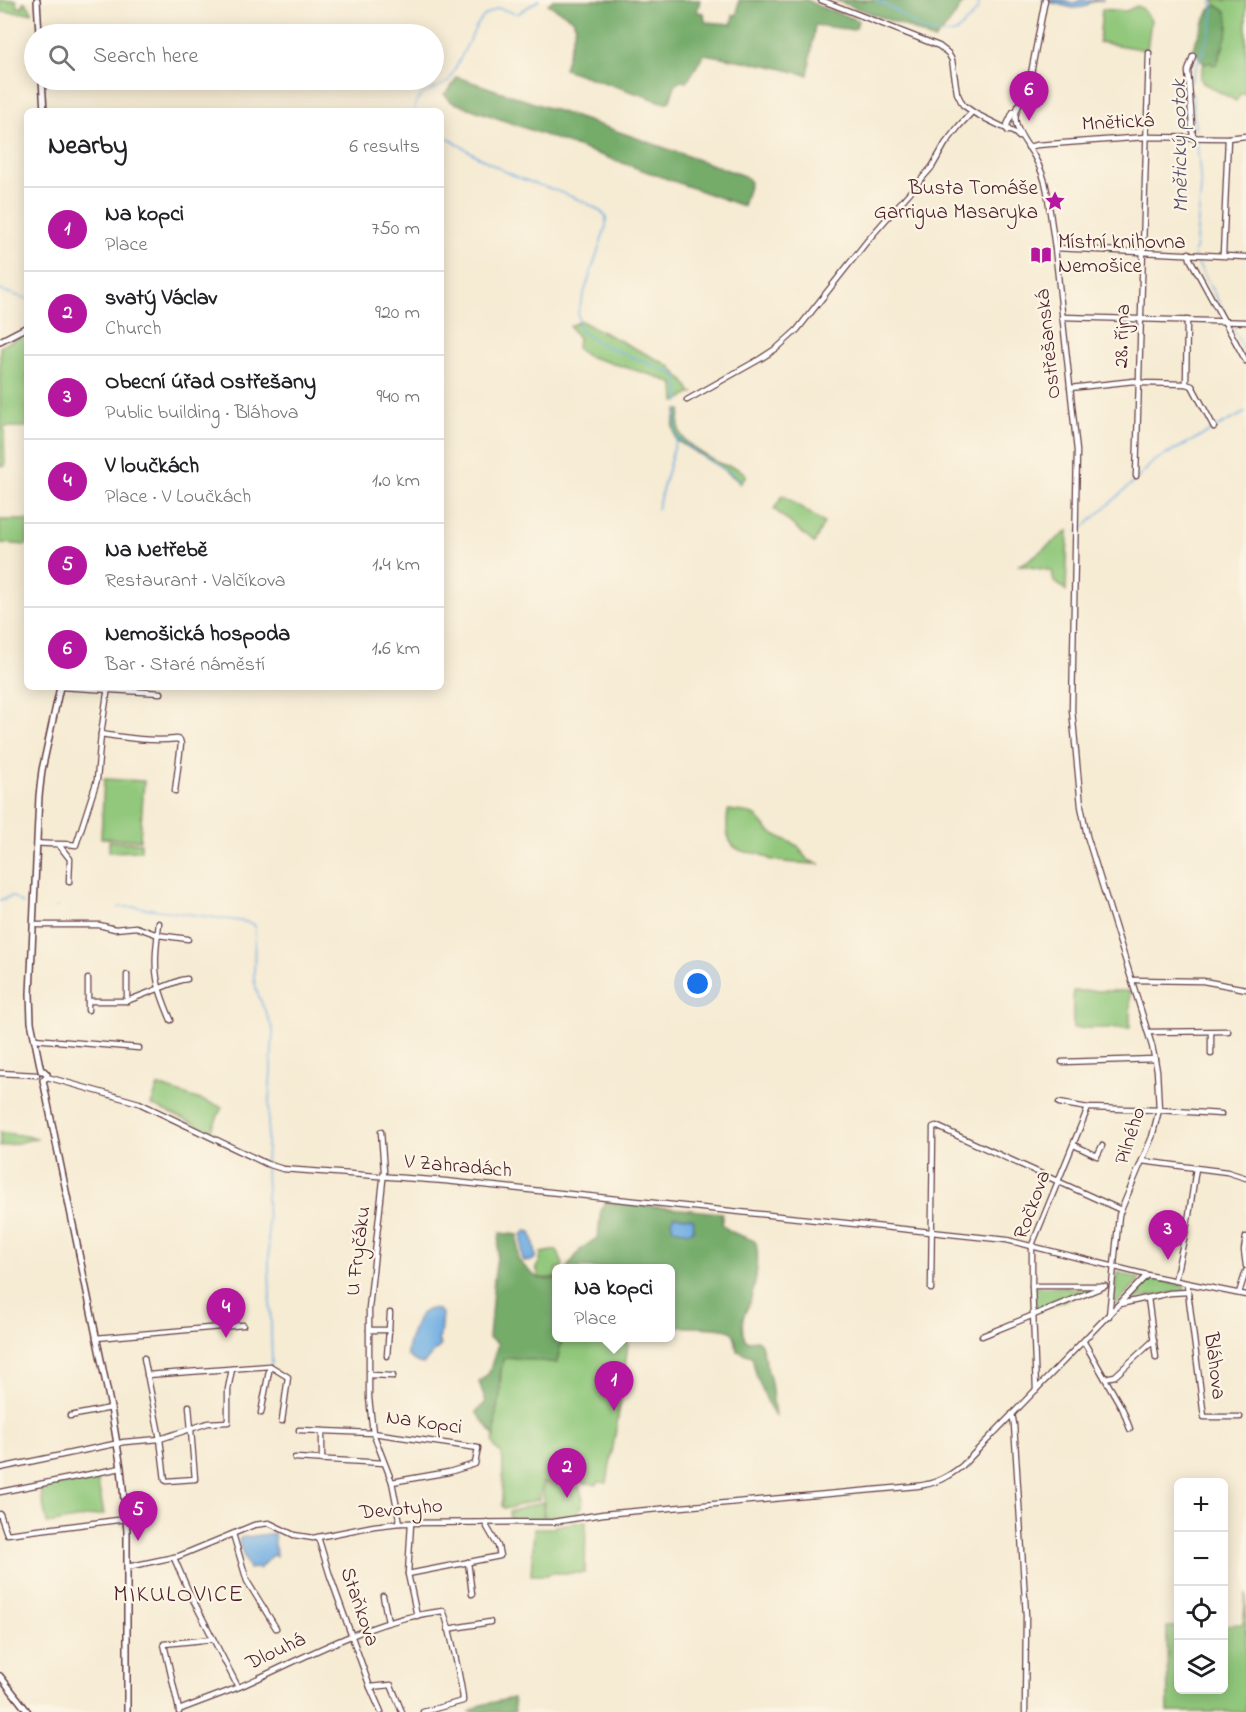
<!DOCTYPE html>
<html lang="en">
<head>
<meta charset="utf-8">
<style>
	body { margin:0; font-family:"Indie Flower",sans-serif; background:#f2f2f2; color:#202124 }
	.controls { position:absolute; right:18px; bottom:18px; display:grid; overflow:hidden; border-radius:9px; box-shadow:0 3px 15px #0003 }
	.controls button { width:54px; height:54px; display:grid; place-items:center; padding:0; border:0; border-bottom:2px solid #e0e0e0; background:#fff; color:#202124; font:30px sans-serif }
	.you { position:absolute; left:698px; top:984px; width:21px; height:21px; margin:-15px; border:4px solid #fff; border-radius:50%; background:#1a73e8; box-shadow:0 0 0 9px #1a73e833 }
	.badge { display:grid; place-items:center; width:39px; height:39px; border-radius:50%; background:#b5179e; color:#fff; font-size:20px; font-weight:700 }
	.pin { position:absolute; translate:-50% -50px; filter:drop-shadow(0 2px 3px #0008) }
	.pin::after { content:''; position:absolute; top:32px; width:21px; height:18px; background:inherit; clip-path:polygon(0 0,100% 0,50% 100%) }
	.popup { position:absolute; left:552px; top:1264px; width:123px; height:78px; box-sizing:border-box; display:grid; place-content:center; border-radius:9px; background:#fff; filter:drop-shadow(0 2px 4px #0005); font-size:20px; white-space:nowrap; color:#757577 }
	.popup b { font-size:22px; color:#202124 }
	.popup::after { content:''; position:absolute; left:50%; top:100%; margin-left:-12px; border:12px solid transparent; border-top-color:#fff }
	.list { margin:0; padding:0; list-style:none }
	h2 { display:flex; justify-content:space-between; align-items:center; height:78px; margin:0; padding:0 24px; font-size:26px }
	h2 small { font-size:20px; font-weight:400; color:#757577 }
	.list li { display:grid; grid-template-columns:39px 1fr auto; gap:18px; align-items:center; box-sizing:border-box; height:84px; padding:0 24px; border-top:2px solid #e0e0e0 }
	.list b { display:block; font-size:22px; white-space:nowrap }
	.list p { margin:0; font-size:20px; white-space:nowrap; color:#757577 }
	.list em { font-size:20px; font-style:normal; color:#757577 }
	.icon { flex:none; width:33px; height:33px; fill:none; stroke:currentColor; stroke-width:2; stroke-linecap:round; stroke-linejoin:round }
	.map { position:relative; flex:none; width:1246px; height:1712px; overflow:hidden }
	.search { position:absolute; background:#fff; box-shadow:0 3px 15px #0003; left:24px; top:24px; width:420px; height:66px; display:flex; align-items:center; gap:15px; box-sizing:border-box; padding:0 21px; border-radius:33px; color:#757577; font-size:22px }
	.panel { position:absolute; background:#fff; box-shadow:0 3px 15px #0003; left:24px; top:108px; width:420px; height:582px; border-radius:9px }
	.map>svg:first-child { display:block }
	.green { fill:#91c87b; stroke:#6e7453; stroke-width:1.5 }
	.forest { fill:#74ac6b; stroke:#5f664b; stroke-width:1.5 }
	.water { fill:#6faee2; stroke:#5c6686; stroke-width:1.5 }
	.lines { fill:none; stroke-linecap:round; stroke-linejoin:round }
	.stream { stroke:#6faee2; stroke-width:1.5 }
	.minor-casing { stroke:#643e44; stroke-width:7 }
	.major-casing { stroke:#643e44; stroke-width:8 }
	.minor { stroke:#fff; stroke-width:4.5 }
	.major { stroke:#fff; stroke-width:5 }
	.labels { text-anchor:middle; dominant-baseline:central; stroke-width:4.5; stroke-linejoin:round; paint-order:stroke }
	.street-label { font-size:21px; fill:#4a1f2b; stroke:#fcf5e5 }
	.poi-label { font-size:21px; fill:#4a1f2b; stroke:#fcf5e5; text-anchor:end }
	.water-label { font-size:22px; font-style:italic; fill:#57516b; stroke:#fcf5e5 }
	.quarter-label { font-size:24px; letter-spacing:1.5px; fill:#4a1f2b; stroke:#fcf5e5 }
</style>
</head>
<body>
<div class="map">
<svg width="1246" height="1712" viewBox="0 0 1246 1712">
	<rect width="100%" height="100%" fill="#fcf5e5"/>
	<filter id="ink" filterUnits="userSpaceOnUse"><feTurbulence type="fractalNoise" baseFrequency=".0167" numOctaves="2"/><feDisplacementMap in="SourceGraphic" scale="12" xChannelSelector="R" yChannelSelector="G"/><feConvolveMatrix kernelMatrix="1 2 1 2 8 2 1 2 1" color-interpolation-filters="sRGB"/></filter>
	<filter id="wash" filterUnits="userSpaceOnUse"><feTurbulence type="fractalNoise" baseFrequency=".008" numOctaves="4" result="noise"/><feDisplacementMap in="SourceGraphic" scale="24" xChannelSelector="R" yChannelSelector="G"/><feGaussianBlur stdDeviation="1.35" result="paint"/><feColorMatrix in="noise" values="0 0 0 0 0 0 0 0 0 0 0 0 0 0 0 0 0 1.4 0 .05"/><feComposite in="paint" operator="in"/></filter>
	<g filter="url(#wash)">
		<rect width="100%" height="100%" fill="#f6ebd3"/>
		<g class="green">
			<polygon points="0,0 16,0 17,7 23,7 23,2 25,2 32,11 32,13 0,12"/>
			<polygon points="1214,0 1246,0 1246,94 1241,93 1236,101 1203,83 1200,78 1204,64 1208,62 1217,64 1224,45 1223,10 1216,5"/>
			<polygon points="1137,6 1142,8 1151,20 1147,50 1099,42 1102,9 1126,11"/>
			<polygon points="581,321 670,366 687,385 691,393 694,392 675,402 674,384 655,376 587,356 577,349 578,338 570,326"/>
			<polygon points="27,333 27,427 4,427 5,466 0,466 0,347"/>
			<path d="M677,410H681C679,418 677,426 680,433C685,445 710,459 721,464C730,467 740,467 746,475L740,484L736,479L721,468L676,440L673,426Z"/>
			<polygon points="783,495 824,523 814,543 774,509"/>
			<polygon points="0,520 27,520 27,545 0,543"/>
			<polygon points="1068,531 1066,592 1064,588 1054,582 1052,571 1019,565 1027,561"/>
			<polygon points="104,779 144,781 140,840 101,838"/>
			<path d="M729,810L750,813L756,816L770,832L798,846L805,857L810,861L820,864C804,863 788,864 773,860C767,859 762,854 756,853C751,852 747,853 742,851C725,846 726,826 728,811Z"/>
			<polygon points="109,841 141,843 141,851 109,852"/>
			<rect x="1073" y="991" width="57" height="37"/>
			<polygon points="158,1086 222,1107 211,1131 151,1105"/>
			<polygon points="0,1132 38,1138 0,1147"/>
			<polygon points="557,1250 563,1263 562,1268 557,1268 557,1276 551,1278 540,1278 536,1268 540,1261 541,1253"/>
			<polygon points="1117,1272 1140,1279 1116,1304 1113,1300"/>
			<polygon points="1154,1279 1184,1286 1185,1291 1128,1300 1145,1283"/>
			<polygon points="1036,1287 1067,1287 1068,1289 1082,1287 1096,1288 1077,1294 1076,1296 1037,1311 1035,1310 1034,1289"/>
			<path d="M563,1338H626L628,1343L620,1405L607,1483L599,1482L596,1485L590,1483L542,1482L540,1499L509,1508H504L502,1506L503,1461L501,1453C498,1449 496,1452 493,1443L496,1412L499,1402L502,1362L503,1359L509,1357L556,1363Z"/>
			<polygon points="97,1478 104,1514 47,1524 40,1488"/>
			<polygon points="544,1484 579,1486 583,1499 582,1507 580,1507 579,1515 545,1518 543,1508 543,1519 510,1520 509,1512 542,1502 543,1507 544,1507 543,1486"/>
			<polygon points="586,1521 585,1573 550,1573 549,1575 531,1575 534,1528 554,1528 555,1526"/>
			<polygon points="1246,1594 1246,1712 1168,1712 1167,1627 1178,1627 1178,1690 1224,1690 1224,1625 1243,1624"/>
		</g>
		<g class="forest">
			<polygon points="553,0 700,0 697,12 704,13 705,22 732,24 733,15 737,15 739,0 807,0 818,6 858,20 856,28 853,30 815,25 808,75 771,66 704,54 687,82 681,81 675,85 670,101 665,103 564,69 576,25 574,23 574,20 548,4"/>
			<polygon points="835,0 965,0 949,24 934,40 905,26"/>
			<path d="M1216,5L1226,12C1234,30 1220,47 1217,64L1213,65L1210,62L1204,64L1193,48L1209,10Z"/>
			<polygon points="457,77 611,129 744,176 749,180 750,183 743,206 452,102 444,94 450,89"/>
			<path d="M606,1202L722,1213V1224L727,1229L734,1233L755,1241C761,1256 755,1287 750,1302C748,1308 744,1313 743,1319C742,1327 742,1336 747,1341L757,1340L761,1344L771,1382L775,1417L770,1408L756,1375L752,1356L737,1351C736,1345 736,1336 732,1332C725,1326 682,1327 671,1327V1268H567L581,1249L598,1237L601,1209Z"/>
			<path d="M500,1233L518,1235V1260C531,1272 537,1284 557,1278V1338H562L557,1363L509,1357L503,1359L500,1376V1397L496,1412L495,1437L476,1412L486,1402L479,1382L489,1373L498,1344L489,1338L494,1279Z"/>
			<polygon points="513,1698 515,1712 470,1712 481,1705"/>
		</g>
		<g class="water">
			<polygon points="1042,0 1063,0 1074,3 1081,0 1104,0 1091,2 1084,7 1073,8"/>
			<polygon points="674,1216 692,1218 694,1221 693,1230 689,1232 673,1229 671,1220"/>
			<path d="M526,1231L531,1232L534,1243L536,1257C531,1263 528,1262 522,1260V1235Z"/>
			<path d="M430,1309L438,1310L442,1313L440,1336L438,1340L441,1345L423,1364C416,1363 411,1359 407,1355C406,1347 416,1319 421,1314C425,1310 425,1311 430,1309Z"/>
			<polygon points="274,1533 276,1556 272,1555 259,1569 254,1568 249,1569 239,1544 240,1538"/>
		</g>
		<g class="lines">
			<g class="stream">
				<polyline points="876,0 897,11 919,28 931,33 945,34 955,33 971,18 978,9 979,0"/>
				<polyline points="517,14 539,0"/>
				<path d="M1191,82C1196,60 1213,36 1213,14C1214,10 1212,4 1212,0"/>
				<polyline points="1192,92 1196,135"/>
				<path d="M414,111C414,91 436,91 449,81L477,25L484,16L498,8L514,13"/>
				<path d="M441,134C466,149 491,166 517,177C542,187 587,198 606,216V226L578,312L580,330L598,343L674,374C681,383 680,391 679,403"/>
				<polyline points="1195,252 1201,188 1197,140"/>
				<polyline points="1194,256 1246,353"/>
				<polyline points="0,290 27,299"/>
				<polyline points="677,437 702,456 740,479"/>
				<polyline points="657,509 677,437 675,428 678,410"/>
				<polyline points="1078,532 1138,478 1154,461 1246,412"/>
				<polyline points="0,900 12,896 23,904"/>
				<polyline points="56,907 57,907"/>
				<polyline points="119,907 137,907 247,922 255,925 254,979 257,992 273,1030 266,1163 272,1364"/>
			</g>
		</g>
	</g>
	<g filter="url(#ink)">
		<g class="lines">
			<g class="minor-casing">
				<g id="minor">
					<polyline points="821,0 939,46 948,53 952,60 957,93 963,105 976,114 1015,133 1019,137"/>
					<path d="M1019,105C1008,124 1025,140 1034,156C1040,167 1045,179 1047,191L1055,248L1077,451L1072,710L1081,806L1087,836L1152,1046L1157,1070L1159,1110L1152,1137L1119,1215L1109,1316"/>
					<polyline points="1019,105 1025,96 1029,84 1045,0"/>
					<polyline points="1008,131 1007,125 1013,112"/>
					<polyline points="1193,138 1188,71 1193,56"/>
					<polyline points="1028,147 1037,145 1146,137 1228,138 1246,136"/>
					<polyline points="1055,248 1246,257"/>
					<polyline points="1189,253 1190,259 1246,361"/>
					<polyline points="1223,255 1228,138"/>
					<polyline points="1062,317 1246,322"/>
					<polyline points="1187,320 1186,384 1192,386 1214,427"/>
					<polyline points="1070,388 1134,381 1143,383 1186,384"/>
					<polyline points="687,400 760,359 777,348 797,330 868,240 932,167 945,144 959,126 972,112"/>
					<polyline points="1136,476 1149,53"/>
					<polyline points="60,687 161,693"/>
					<path d="M101,734C127,738 151,742 177,739L180,740L181,744L175,791"/>
					<path d="M37,843C51,845 63,843 76,845L97,780L101,734L108,687"/>
					<polyline points="59,845 70,859 69,882"/>
					<path d="M159,923C157,941 154,960 157,978C159,992 165,1006 171,1020"/>
					<polyline points="33,925 99,925 115,929 136,927 158,935 188,939"/>
					<polyline points="127,975 127,1001"/>
					<polyline points="88,979 88,1010"/>
					<polyline points="1132,980 1203,981 1246,989"/>
					<polyline points="88,1001 127,1001 181,980 187,979"/>
					<polyline points="1148,1032 1228,1031"/>
					<polyline points="1211,1032 1211,1054"/>
					<polyline points="34,1039 139,1048"/>
					<polyline points="1062,1062 1155,1059"/>
					<polyline points="0,1073 37,1075"/>
					<polyline points="47,1077 139,1103 267,1164 283,1169 445,1181 1007,1240 1147,1275 1246,1295"/>
					<polyline points="1059,1103 1088,1108 1159,1110 1221,1114"/>
					<polyline points="381,1132 384,1171 369,1308 369,1398 373,1433 392,1482 400,1523"/>
					<polyline points="1074,1145 1097,1156 1102,1146"/>
					<polyline points="1142,1161 1227,1172 1246,1178"/>
					<polyline points="1246,1237 1244,1250 1246,1266"/>
					<polyline points="1175,1281 1189,1215 1196,1168"/>
					<polyline points="1187,1284 1204,1417 1240,1417"/>
					<polyline points="1032,1286 1101,1286"/>
					<polyline points="931,1289 933,1131 933,1127 936,1126 1121,1210"/>
					<polyline points="1239,1293 1246,1271"/>
					<polyline points="1148,1298 1156,1358"/>
					<polyline points="1120,1304 1170,1293 1188,1292"/>
					<polyline points="369,1330 389,1330 390,1313"/>
					<polyline points="982,1336 1105,1286"/>
					<polyline points="96,1338 243,1325"/>
					<polyline points="1084,1342 1123,1410 1130,1429"/>
					<polyline points="387,1356 389,1330"/>
					<polyline points="144,1358 160,1439 165,1480 167,1481 195,1479 189,1406"/>
					<polyline points="147,1375 270,1366 288,1377 282,1421"/>
					<polyline points="370,1375 393,1376"/>
					<polyline points="1105,1378 1115,1376 1154,1340"/>
					<polyline points="1036,1390 1032,1286 1032,1245 1088,1108"/>
					<polyline points="261,1413 270,1366"/>
					<polyline points="1012,1414 1014,1424 1026,1615 1025,1712"/>
					<polyline points="70,1416 111,1408"/>
					<polyline points="299,1430 373,1433 478,1448 475,1464 449,1472 392,1482"/>
					<polyline points="295,1458 384,1463"/>
					<polyline points="322,1460 322,1431"/>
					<polyline points="0,1468 124,1442 160,1439 208,1423 228,1422 228,1389 232,1369"/>
					<polyline points="0,1492 121,1468"/>
					<polyline points="0,1514 7,1534 126,1519"/>
					<polyline points="411,1523 408,1574 417,1616"/>
					<polyline points="233,1534 247,1581 276,1628"/>
					<polyline points="318,1537 330,1576 370,1687 381,1712"/>
					<polyline points="174,1558 188,1590 238,1687"/>
					<polyline points="468,1562 472,1594"/>
					<path d="M127,1567L179,1556L254,1525L269,1523L294,1535L313,1538L374,1526L400,1523L553,1522L603,1514L917,1486C935,1484 948,1477 962,1466L1147,1275"/>
					<polyline points="408,1574 500,1556 498,1546 487,1527 487,1522"/>
					<polyline points="383,1596 388,1622"/>
					<polyline points="448,1629 490,1622"/>
					<polyline points="370,1687 391,1685 402,1712"/>
					<polyline points="179,1710 164,1644 213,1639"/>
					<path d="M179,1712V1710C199,1702 219,1695 239,1687C305,1658 370,1619 443,1611C448,1619 463,1690 463,1701L423,1712"/>
				</g>
			</g>
			<g class="major-casing">
				<g id="major">
					<polyline points="37,0 39,34"/>
					<polyline points="42,80 44,111"/>
					<polyline points="0,341 27,327"/>
					<polyline points="60,687 42,770 39,796 30,994 31,1022 41,1071 44,1071 47,1074 46,1078 43,1080 111,1408 121,1468 127,1531 127,1712"/>
					<polyline points="0,1676 28,1712"/>
				</g>
			</g>
			<use href="#minor" class="minor"/>
			<use href="#major" class="major"/>
		</g>
	</g>
	<defs>
		<g id="sight-bare" transform="scale(1.62)"><path d="M0-6L1.8-2.2L6-1.7L2.9 1.2L3.7 5.4L0 3.3L-3.7 5.4L-2.9 1.2L-6-1.7L-1.8-2.2Z" fill="#b5179e" stroke="#fcf5e5" stroke-width="2.5" paint-order="stroke"/></g>
		<g id="library-bare" transform="scale(1.62)"><path d="M-6-4Q-3-5.5-.7-3.5V5Q-3 3-6 4ZM6-4Q3-5.5 .7-3.5V5Q3 3 6 4Z" fill="#b5179e" stroke="#fcf5e5" stroke-width="2.5" paint-order="stroke"/></g>
	</defs>
	<g fill-rule="evenodd">
		<use href="#sight-bare" x="1055" y="201"/>
		<use href="#library-bare" x="1041" y="255"/>
	</g>
	<g class="labels">
		<g class="street-label">
			<text transform="translate(1118 123) rotate(-3)">Mnětická</text>
			<text transform="translate(1123 336) rotate(-88)">28. října</text>
			<text transform="translate(1049 344) rotate(-96)">Ostřešanská</text>
			<text transform="translate(1131 1136) rotate(-72)">Pilného</text>
			<text transform="translate(458 1167) rotate(5)">V Zahradách</text>
			<text transform="translate(1033 1205) rotate(-70)">Ročkova</text>
			<text transform="translate(359 1251) rotate(-83)">U Fryčáku</text>
			<text transform="translate(1214 1366) rotate(83)">Bláhova</text>
			<text transform="translate(424 1423) rotate(8)">Na Kopci</text>
			<text transform="translate(401 1510) rotate(-5)">Devotyho</text>
			<text transform="translate(359 1607) rotate(71)">Staňkova</text>
			<text transform="translate(276 1652) rotate(-25)">Dlouhá</text>
		</g>
		<g class="poi-label">
			<text x="1038" y="189">Busta Tomáše<tspan x="1038" dy="24">Garrigua Masaryka</tspan></text>
			<text x="1058" y="243" text-anchor="start">Místní knihovna<tspan x="1058" dy="24">Nemošice</tspan></text>
		</g>
		<g class="water-label">
			<text transform="translate(1181 146) rotate(-91)">Mnětický potok</text>
		</g>
		<g class="quarter-label">
			<text x="179" y="1595">MIKULOVICE</text>
		</g>
	</g>
</svg>
<div class="controls">
<button>+</button>
<button>−</button>
<button><svg class="icon" aria-label="locate" viewBox="0 0 24 24"><circle cx="12" cy="12" r="6"/><path d="M12 2v4M12 18v4M2 12h4M18 12h4"/></svg></button>
<button><svg class="icon" aria-label="layers" viewBox="0 0 24 24"><path d="M12 4l9 5-9 5-9-5zM3 14l9 5 9-5"/></svg></button>
</div>
<div class="you"></div>
<div class="pin badge" style="left:614px;top:1411px">1</div>
<div class="popup"><b>Na kopci</b>Place</div>
<div class="pin badge" style="left:567px;top:1498px">2</div>
<div class="pin badge" style="left:1168px;top:1260px">3</div>
<div class="pin badge" style="left:226px;top:1338px">4</div>
<div class="pin badge" style="left:138px;top:1541px">5</div>
<div class="pin badge" style="left:1029px;top:121px">6</div>
<div class="search"><svg class="icon" aria-label="search" viewBox="0 0 24 24"><circle cx="10" cy="10" r="6"/><path d="M15 15l6 6"/></svg>Search here</div>
<section class="panel">
<h2>Nearby<small>6 results</small></h2>
<ul class="list">
<li><span class="badge">1</span><div><b>Na kopci</b><p>Place</p></div><em>750 m</em></li>
<li><span class="badge">2</span><div><b>svatý Václav</b><p>Church</p></div><em>920 m</em></li>
<li><span class="badge">3</span><div><b>Obecní úřad Ostřešany</b><p>Public building · Bláhova</p></div><em>940 m</em></li>
<li><span class="badge">4</span><div><b>V loučkách</b><p>Place · V Loučkách</p></div><em>1.0 km</em></li>
<li><span class="badge">5</span><div><b>Na Netřebě</b><p>Restaurant · Valčíkova</p></div><em>1.4 km</em></li>
<li><span class="badge">6</span><div><b>Nemošická hospoda</b><p>Bar · Staré náměstí</p></div><em>1.6 km</em></li>
</ul>
</section>
</div>
</body>
</html>
